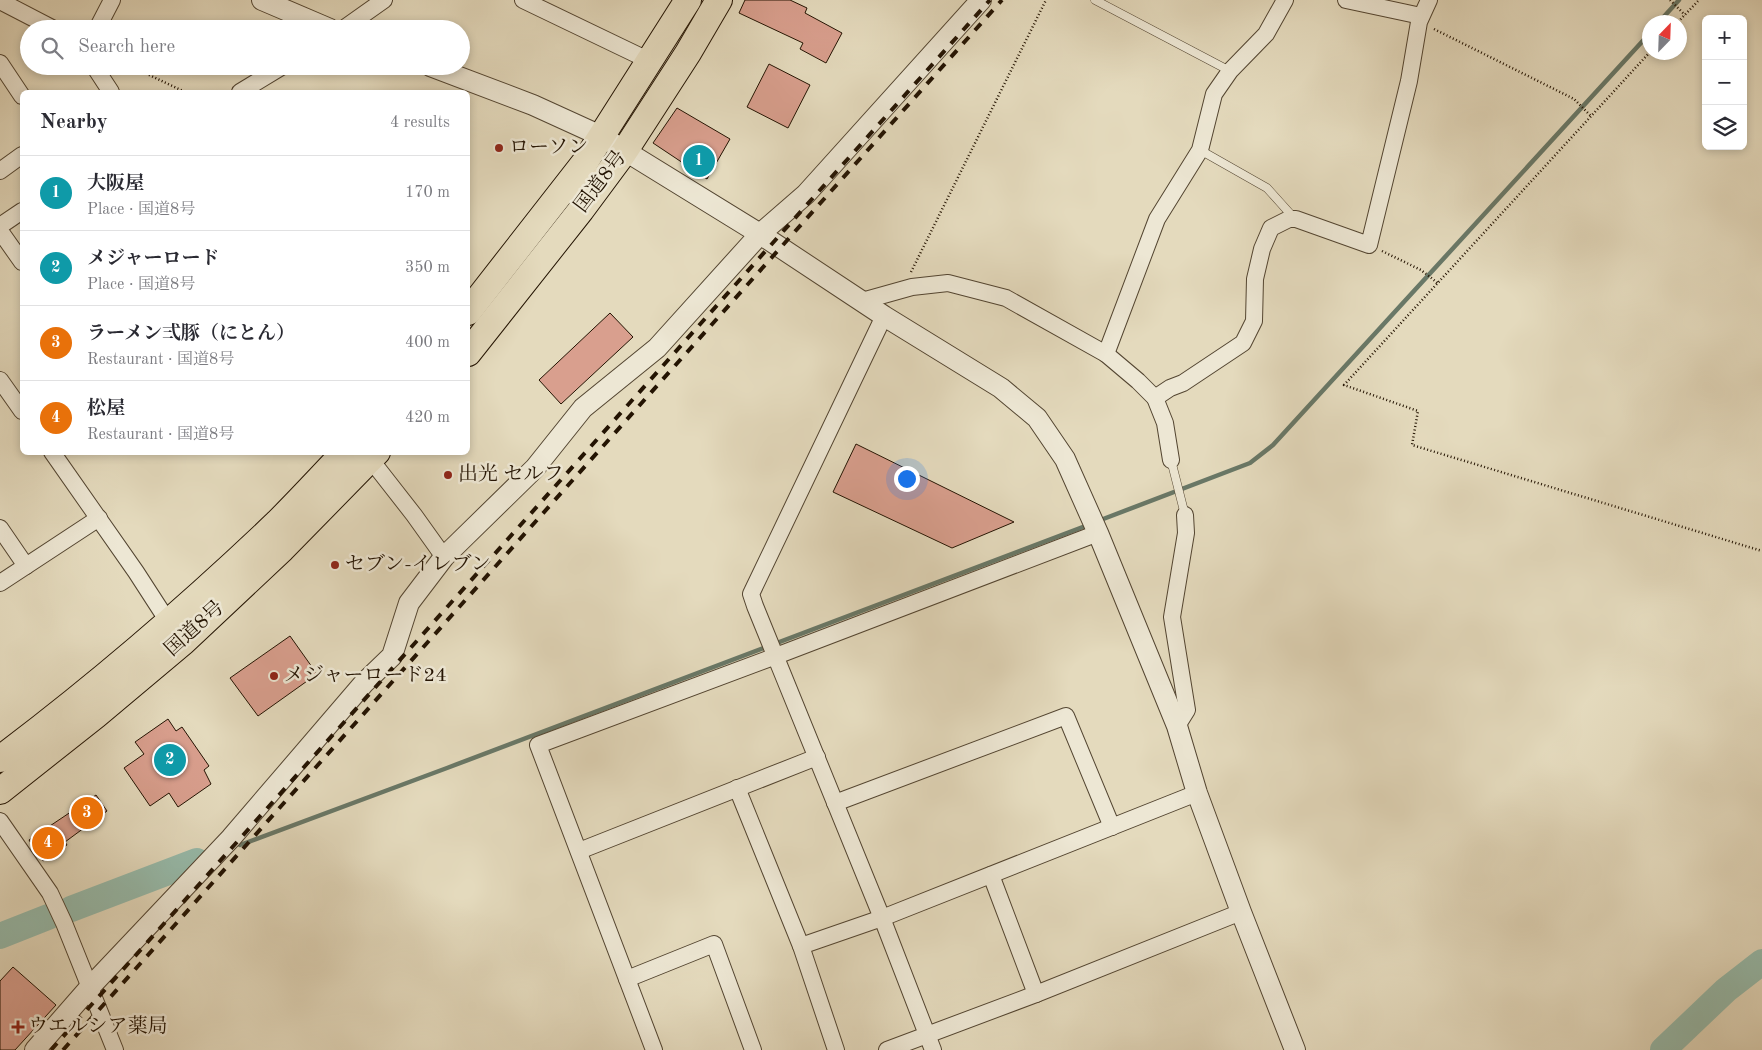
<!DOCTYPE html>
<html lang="en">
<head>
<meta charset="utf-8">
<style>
	body { margin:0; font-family:"Old Standard TT","Noto Serif JP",serif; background:#f2f2f3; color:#2b2b33 }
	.controls { position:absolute; right:15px; top:15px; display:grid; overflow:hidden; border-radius:8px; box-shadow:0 2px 8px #0003 }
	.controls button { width:45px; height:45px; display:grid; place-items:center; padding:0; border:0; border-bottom:1px solid #e1e1e2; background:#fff; color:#2b2b33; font:25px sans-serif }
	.compass { position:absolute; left:1642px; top:15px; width:45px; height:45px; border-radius:50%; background:#fff; box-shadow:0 2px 8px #0003; rotate:23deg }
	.you { position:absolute; left:906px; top:478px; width:18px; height:18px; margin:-12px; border:4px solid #fff; border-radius:50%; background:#1a73e8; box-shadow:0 0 0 8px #1a73e833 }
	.badge { display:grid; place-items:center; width:32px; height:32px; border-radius:50%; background:#d93025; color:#fff; font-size:16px; font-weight:700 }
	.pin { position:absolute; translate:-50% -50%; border:2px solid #fff; box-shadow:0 1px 5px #0006 }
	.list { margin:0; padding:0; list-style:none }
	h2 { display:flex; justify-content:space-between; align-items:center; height:65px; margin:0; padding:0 20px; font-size:21px }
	h2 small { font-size:16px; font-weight:400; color:#7c7c81 }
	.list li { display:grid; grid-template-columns:32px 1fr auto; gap:15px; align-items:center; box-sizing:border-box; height:75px; padding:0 20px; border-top:1px solid #e1e1e2 }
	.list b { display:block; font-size:19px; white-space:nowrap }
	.list p { margin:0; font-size:16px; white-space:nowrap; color:#7c7c81 }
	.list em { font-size:16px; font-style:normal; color:#7c7c81 }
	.icon { flex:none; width:28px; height:28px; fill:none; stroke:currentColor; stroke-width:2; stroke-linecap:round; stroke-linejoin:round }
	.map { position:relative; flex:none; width:1762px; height:1050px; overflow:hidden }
	.search { position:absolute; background:#fff; box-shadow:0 2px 8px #0003; left:20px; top:20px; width:450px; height:55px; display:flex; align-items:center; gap:12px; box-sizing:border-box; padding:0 18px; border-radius:28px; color:#7c7c81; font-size:19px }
	.panel { position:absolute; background:#fff; box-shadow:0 2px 8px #0003; left:20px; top:90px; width:450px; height:365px; border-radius:8px }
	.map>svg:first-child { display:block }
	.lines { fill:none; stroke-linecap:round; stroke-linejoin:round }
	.stream { stroke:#697867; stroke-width:4.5 }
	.river { stroke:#97bbab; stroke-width:26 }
	.building { fill:#d99f8e; stroke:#231302 }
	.service-casing { stroke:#534531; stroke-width:9 }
	.minor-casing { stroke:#534531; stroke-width:18 }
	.tertiary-casing { stroke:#534531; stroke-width:22 }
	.trunk-casing { stroke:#231302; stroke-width:28 }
	.path { stroke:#231302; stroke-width:2.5; stroke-dasharray:1 2.5; stroke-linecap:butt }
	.service { stroke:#ede7d4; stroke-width:8 }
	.minor { stroke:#ede7d4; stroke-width:16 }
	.tertiary { stroke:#ede7d4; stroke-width:20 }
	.trunk { stroke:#e4dabd; stroke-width:26 }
	.rail { stroke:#231302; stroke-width:4; stroke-dasharray:9 9; stroke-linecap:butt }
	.poi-dot { fill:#8f2418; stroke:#ede7d4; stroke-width:2 }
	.labels { text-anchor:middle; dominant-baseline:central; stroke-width:5; stroke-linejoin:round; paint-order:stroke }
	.poi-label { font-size:20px; fill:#231302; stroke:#ede7d4; text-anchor:start }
	.street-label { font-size:20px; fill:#231302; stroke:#ede7d4 }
</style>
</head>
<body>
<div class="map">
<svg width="1762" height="1050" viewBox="0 0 1762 1050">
	<rect width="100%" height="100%" fill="#e4dabd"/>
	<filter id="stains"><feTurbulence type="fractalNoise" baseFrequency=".004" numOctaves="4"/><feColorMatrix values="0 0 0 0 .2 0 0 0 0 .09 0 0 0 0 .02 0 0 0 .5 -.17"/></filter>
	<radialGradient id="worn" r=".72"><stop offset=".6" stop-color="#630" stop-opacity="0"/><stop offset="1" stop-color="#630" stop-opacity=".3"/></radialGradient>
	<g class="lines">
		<g class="stream">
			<polyline points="1659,22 1679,0"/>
			<polyline points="1098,521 1250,463 1273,445 1650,33"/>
			<polyline points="240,845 447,768 1088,525"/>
		</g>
		<g class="river">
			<polyline points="71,909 197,861"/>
			<polyline points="0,936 48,917"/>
			<polyline points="1663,1050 1726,990 1762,962"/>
		</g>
	</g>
	<g class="building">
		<polygon points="745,0 790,0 807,8 805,13 842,33 826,63 800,49 803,43 739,13"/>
		<polygon points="769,64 810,85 788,128 747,107"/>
		<polygon points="677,108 730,139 707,179 653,143"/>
		<polygon points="610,313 633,337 561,404 539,380"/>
		<polygon points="856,444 1014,522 952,548 833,492"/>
		<polygon points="290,636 317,674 258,716 230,678"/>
		<polygon points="168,719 176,731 182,727 209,766 204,770 211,784 178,807 169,793 150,806 124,768 144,754 135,742"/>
		<polygon points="96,795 107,811 65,842 67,845 43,861 29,840"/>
		<polygon points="13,967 56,1005 15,1050 0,1050 0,981"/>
	</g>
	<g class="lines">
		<g class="service-casing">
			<g id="service">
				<polyline points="1095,0 1230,71"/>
				<polyline points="1200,150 1267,188 1294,218"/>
				<polyline points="1171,460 1185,515"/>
			</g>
		</g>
		<g class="minor-casing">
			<g id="minor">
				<polyline points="523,0 650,61"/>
				<polyline points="1346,0 1421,16"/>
				<polyline points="0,1 54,29"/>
				<polyline points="97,29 112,0"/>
				<polyline points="343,29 384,0"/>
				<polyline points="0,63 22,96"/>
				<polyline points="94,66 111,92"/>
				<polyline points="240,92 283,66"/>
				<polyline points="0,171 22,155"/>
				<polyline points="0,226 22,211"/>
				<polyline points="0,231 22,262"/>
				<polyline points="862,301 912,287 948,283 1006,298 1106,354 1138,381 1155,398 1165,423 1171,460"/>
				<polyline points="884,316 751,594 755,606 882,918 933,1050"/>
				<polyline points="1106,354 1157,219 1200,150 1214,94 1230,71 1266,34 1285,0"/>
				<polyline points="0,380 22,411"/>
				<polyline points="1155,398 1170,388 1183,383 1243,343 1254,321 1255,279 1262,249 1271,228 1289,219 1296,219 1369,245 1409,81 1419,22 1429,0"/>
				<polyline points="52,452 136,572 169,623"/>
				<polyline points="371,460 414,515 444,557"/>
				<polyline points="0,528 26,566"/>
				<polyline points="0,583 99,518"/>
				<polyline points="1177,726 1187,710 1172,617 1186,533 1185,515"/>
				<polyline points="737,788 801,946 836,1050"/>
				<polyline points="835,803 1066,716 1112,827"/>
				<polyline points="0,821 50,893 64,923 115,1050"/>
				<polyline points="579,851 817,757"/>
				<polyline points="991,875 1036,994"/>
				<polyline points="801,946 882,918 1197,793"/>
				<polyline points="627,979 714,944 753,1050"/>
				<polyline points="654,1050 538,745 776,656 1098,533"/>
				<polyline points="887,1050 1036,994 1241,912"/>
			</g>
		</g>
		<g class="tertiary-casing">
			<g id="tertiary">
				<polyline points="262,0 330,29"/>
				<polyline points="430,66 533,105 601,136 760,234 884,316 1001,388 1037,418 1065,459 1098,533 1177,726 1197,793 1241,912 1295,1050"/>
				<polyline points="35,1050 90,987 231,838 364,683 392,656 409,603 444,557 535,468 583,408 657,348 760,234 806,194 981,0"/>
			</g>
		</g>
		<g class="trunk-casing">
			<g id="trunk">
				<polyline points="468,312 585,162 688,0"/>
				<polyline points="468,353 581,210 624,152 688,53 719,0"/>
				<path d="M0,759C97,686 189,607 277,523C300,500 322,476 345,452"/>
				<polyline points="0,791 96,715 183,642 282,549 377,452"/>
			</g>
		</g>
		<g class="path">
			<polyline points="1670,0 1685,15"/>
			<polyline points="1678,22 1699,0"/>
			<polyline points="1434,29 1574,99 1591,116"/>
			<polyline points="1650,52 1344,385 1418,411 1412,445 1762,551"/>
			<polyline points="130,66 185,92"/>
			<polyline points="1382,251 1421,270 1439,284"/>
			<polyline points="911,272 1046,0"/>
		</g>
		<use href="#service" class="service"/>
		<use href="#minor" class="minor"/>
		<use href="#tertiary" class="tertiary"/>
		<use href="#trunk" class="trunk"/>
		<g class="rail">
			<polyline points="51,1050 990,0"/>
			<polyline points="63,1050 1002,0"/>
		</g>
	</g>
	<g class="poi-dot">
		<circle cx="499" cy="148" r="5"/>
		<circle cx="448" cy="475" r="5"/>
		<circle cx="335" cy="565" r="5"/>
		<circle cx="274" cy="676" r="5"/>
		<path d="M15.5 1019.5h5v5h5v5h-5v5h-5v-5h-5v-5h5z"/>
	</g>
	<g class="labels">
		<g class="poi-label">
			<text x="509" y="148">ローソン</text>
			<text x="458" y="475">出光 セルフ</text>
			<text x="345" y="565">セブン-イレブン</text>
			<text x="284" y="676">メジャーロード24</text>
			<text x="28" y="1027">ウエルシア薬局</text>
		</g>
		<g class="street-label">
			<text transform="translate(601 182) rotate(-53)">国道8号</text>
			<text transform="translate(195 629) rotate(-42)">国道8号</text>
		</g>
	</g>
	<rect width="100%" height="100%" filter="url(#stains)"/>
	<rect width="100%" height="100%" fill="url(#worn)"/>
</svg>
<div class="controls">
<button>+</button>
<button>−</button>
<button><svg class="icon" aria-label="layers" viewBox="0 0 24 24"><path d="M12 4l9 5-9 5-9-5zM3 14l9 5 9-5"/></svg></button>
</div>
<svg class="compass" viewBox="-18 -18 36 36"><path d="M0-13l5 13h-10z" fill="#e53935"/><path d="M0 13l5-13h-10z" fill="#7c7c81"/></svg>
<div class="you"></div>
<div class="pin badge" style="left:699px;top:161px;background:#0f9aa8">1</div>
<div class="pin badge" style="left:170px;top:760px;background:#0f9aa8">2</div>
<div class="pin badge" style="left:87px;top:813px;background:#e8710a">3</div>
<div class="pin badge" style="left:48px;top:843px;background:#e8710a">4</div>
<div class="search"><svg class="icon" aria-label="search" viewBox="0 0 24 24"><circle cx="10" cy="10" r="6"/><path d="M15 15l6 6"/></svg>Search here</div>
<section class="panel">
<h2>Nearby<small>4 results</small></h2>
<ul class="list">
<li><span class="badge" style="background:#0f9aa8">1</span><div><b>大阪屋</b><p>Place · 国道8号</p></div><em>170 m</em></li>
<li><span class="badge" style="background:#0f9aa8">2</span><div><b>メジャーロード</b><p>Place · 国道8号</p></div><em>350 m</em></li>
<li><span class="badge" style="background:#e8710a">3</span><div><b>ラーメン弍豚（にとん）</b><p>Restaurant · 国道8号</p></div><em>400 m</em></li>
<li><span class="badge" style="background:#e8710a">4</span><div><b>松屋</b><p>Restaurant · 国道8号</p></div><em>420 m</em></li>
</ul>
</section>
</div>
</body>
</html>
